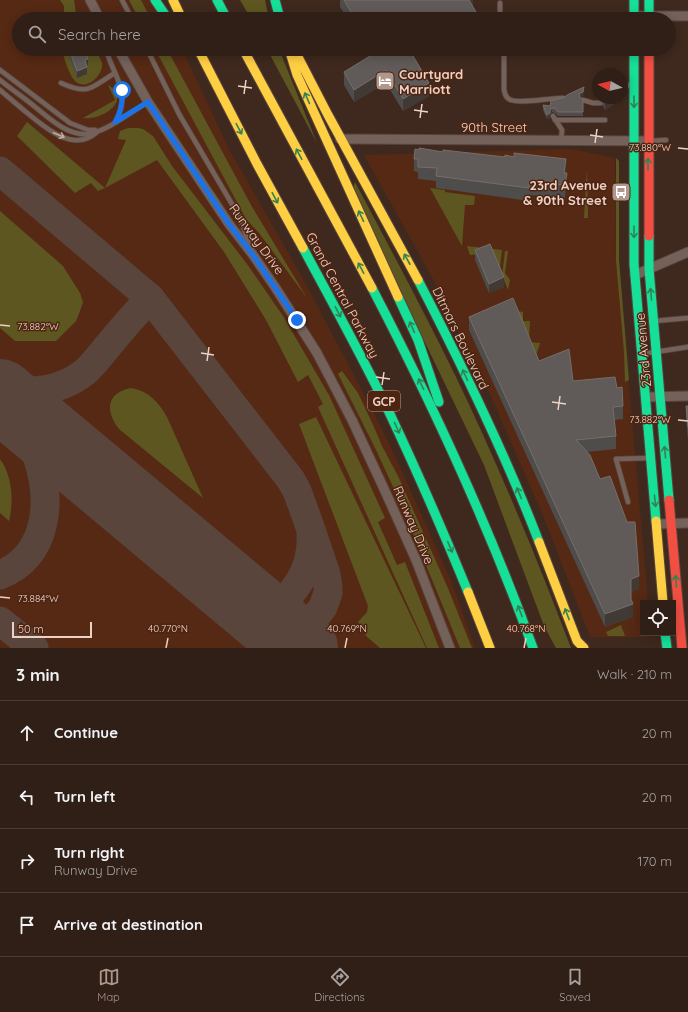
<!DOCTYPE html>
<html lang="en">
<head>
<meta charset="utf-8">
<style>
	body { margin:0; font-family:Quicksand,sans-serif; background:#3b2c23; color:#f1f3f6 }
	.controls { position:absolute; right:12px; bottom:12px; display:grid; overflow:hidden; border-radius:0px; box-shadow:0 2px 10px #0003 }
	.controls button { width:36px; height:36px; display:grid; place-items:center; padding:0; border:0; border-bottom:1px solid #4a3d35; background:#2f1f16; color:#f1f3f6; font:20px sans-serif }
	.compass { position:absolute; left:592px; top:68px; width:36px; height:36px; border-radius:50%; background:#2f1f16; box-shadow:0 2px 10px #0003; rotate:278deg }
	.scale { position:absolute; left:12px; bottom:10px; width:80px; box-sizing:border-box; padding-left:4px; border:2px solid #edd1c6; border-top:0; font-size:11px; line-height:14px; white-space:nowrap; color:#edd1c6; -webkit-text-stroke:3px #4d2411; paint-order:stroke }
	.stop { position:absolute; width:12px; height:12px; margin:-9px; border:3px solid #1a73e8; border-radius:50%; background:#fff }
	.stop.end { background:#1a73e8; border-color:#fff; box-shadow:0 1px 4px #0008 }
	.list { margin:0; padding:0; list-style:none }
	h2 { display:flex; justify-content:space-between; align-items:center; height:52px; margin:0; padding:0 16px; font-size:17px }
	h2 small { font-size:13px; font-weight:400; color:#a7a2a1 }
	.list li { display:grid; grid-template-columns:26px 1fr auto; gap:12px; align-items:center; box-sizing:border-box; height:64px; padding:0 16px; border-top:1px solid #4a3d35 }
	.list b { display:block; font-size:15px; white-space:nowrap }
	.list p { margin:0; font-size:13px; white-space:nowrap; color:#a7a2a1 }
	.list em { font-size:13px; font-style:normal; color:#a7a2a1 }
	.icon { flex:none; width:22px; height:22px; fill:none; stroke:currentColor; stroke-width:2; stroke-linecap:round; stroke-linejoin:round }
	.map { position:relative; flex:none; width:688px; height:648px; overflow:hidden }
	.search { position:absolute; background:#2f1f16; box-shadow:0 2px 10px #0003; left:12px; right:12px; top:12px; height:44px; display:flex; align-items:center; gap:10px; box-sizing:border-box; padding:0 14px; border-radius:22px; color:#a7a2a1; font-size:15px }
	.sheet { height:308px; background:#2f1f16 }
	nav { display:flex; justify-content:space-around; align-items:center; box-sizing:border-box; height:56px; border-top:1px solid #4a3d35; background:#2f1f16; font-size:11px; color:#a7a2a1 }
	nav a { display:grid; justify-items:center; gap:2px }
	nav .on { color:#b0968b }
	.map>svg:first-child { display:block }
	.built { fill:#552914 }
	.green { fill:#5e5620 }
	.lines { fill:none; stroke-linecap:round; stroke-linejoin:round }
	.taxiway { stroke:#59453c; stroke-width:29 }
	.runway { stroke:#59453c; stroke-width:72 }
	.lane-casing { stroke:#58453d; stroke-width:6 }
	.street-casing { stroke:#58453d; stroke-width:11 }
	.fast-casing { stroke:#58453d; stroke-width:11 }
	.slow-casing { stroke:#58453d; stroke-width:11 }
	.jam-casing { stroke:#58453d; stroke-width:11 }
	.lane { stroke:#73615a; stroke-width:4.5 }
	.street { stroke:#73615a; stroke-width:9 }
	.fast { stroke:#16e098; stroke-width:9 }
	.slow { stroke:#ffcf43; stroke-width:9 }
	.jam { stroke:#f24e42; stroke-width:9 }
	.wall { fill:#4f4d4b }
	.shaded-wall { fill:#413934 }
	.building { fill:#605b58; stroke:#766e6a }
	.oneway { stroke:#328254 }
	.oneway2 { stroke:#c2aaa0 }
	.route { stroke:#1a73e8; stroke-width:5 }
	.ticks { fill:none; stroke:#edd1c6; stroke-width:1.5 }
	.labels { text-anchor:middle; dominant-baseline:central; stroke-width:3; stroke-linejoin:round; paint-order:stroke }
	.shield { fill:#4d2411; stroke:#bd9d90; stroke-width:1 }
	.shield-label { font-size:12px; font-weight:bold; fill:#edd1c6 }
	.poi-label { font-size:13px; font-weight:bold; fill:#edd1c6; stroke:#4d2411; text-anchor:start }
	.street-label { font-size:13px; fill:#edd1c6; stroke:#4d2411 }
	.ticks-label { font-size:10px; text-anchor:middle; fill:#edd1c6; stroke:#4d2411; stroke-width:3; stroke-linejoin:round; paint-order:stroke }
</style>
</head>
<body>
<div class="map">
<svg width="688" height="648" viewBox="0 0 688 648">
	<rect width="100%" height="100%" fill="#3f291e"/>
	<g class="built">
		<polygon points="0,0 160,0 168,19 19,19 19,49 182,49 230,151 301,275 375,415 396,458 452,583 475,648 0,648"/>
		<polygon points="572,149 615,158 616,261 632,417 648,603 643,603 643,633 650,633 650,637 590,637 544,518 489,392 433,279 364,155"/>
	</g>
	<g class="green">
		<polygon points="60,0 74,0 76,13 79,19 61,19 61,15 64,12 64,6"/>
		<polygon points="129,0 141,0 151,19 139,19"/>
		<polygon points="240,0 265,0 269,19 251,19"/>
		<path d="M61,49H95C97,53 101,59 102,63C104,75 86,92 75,81C69,75 64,57 61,49Z"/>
		<polygon points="155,49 167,49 251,205 307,298 259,233 246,219"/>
		<polygon points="267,49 279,49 317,143"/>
		<path d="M108,85C133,100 102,121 83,118L115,100Z"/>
		<polygon points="27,122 105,188 126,140 118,139 120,131 128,128 138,128 143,129 153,136 172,166 247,264 283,316 329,395 385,518 378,522 397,565 405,562 439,648 427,648 318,407 323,404 308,375 298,382 266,320 224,252 157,160 105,188 98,191 91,183 75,193 17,136"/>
		<polygon points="616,158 619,161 619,260 629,380 625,382 624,352 616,261"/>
		<polygon points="587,169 588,218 584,218"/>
		<path d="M355,182C389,246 423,310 455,375C498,464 536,556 571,648H556L544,626L484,465L419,330L353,188Z"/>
		<polygon points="430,188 445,190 445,192 475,196 474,205 465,205 462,246"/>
		<polygon points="0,211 63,266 80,293 83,302 80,311 76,321 56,341 15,341 0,328"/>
		<polygon points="467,246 502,250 499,275 491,254 470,255"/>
		<polygon points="505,251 508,251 505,273 510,280 508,290 502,275"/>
		<polygon points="517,311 523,312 523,321 530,321 529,342 540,343 536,356"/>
		<polygon points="342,371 358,393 374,427 382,446 398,476 447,586 472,648 460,648 401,504 377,452 338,374"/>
		<path d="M131,388C149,391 158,402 167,417L203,498L119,429C105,411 106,393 131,388Z"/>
		<polygon points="316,417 426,648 380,648 365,635 367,633 358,622 367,612 368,606 299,424"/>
		<path d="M0,459C12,475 14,501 9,521L0,513Z"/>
		<polygon points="621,625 625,636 608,636 606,632"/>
	</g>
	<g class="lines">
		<g class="taxiway">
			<polyline points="0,171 150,298 291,480 297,491 309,524 326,574 328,587 328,593 323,607 291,648"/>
			<path d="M0,385C28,396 61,391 85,372C95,363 104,350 113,340C125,325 137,312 150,298"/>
			<path d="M0,575C49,555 52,500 37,456C30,436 17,418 5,400"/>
			<path d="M269,620C291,594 313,573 311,536"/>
			<polyline points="0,621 34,648"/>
		</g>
		<polyline class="runway" points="0,395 302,648"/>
		<g class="lane-casing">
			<g id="lane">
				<polyline points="122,0 132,19"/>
				<polyline points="500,3 500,19"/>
				<path d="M106,49C113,77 132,90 116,121"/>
				<polyline points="147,49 179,114 239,216 250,246"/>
				<path d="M504,49V90C505,94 506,99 511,100C522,104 549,98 563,98"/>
				<polyline points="0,70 70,123 88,130 95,130"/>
				<path d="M0,80C11,89 23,97 34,106C49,118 67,136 88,134C106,132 132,111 148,102"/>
				<path d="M61,83C90,96 91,87 115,73"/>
				<polyline points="622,89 633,83"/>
				<path d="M0,90C9,98 18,105 26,112C45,127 72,153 96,133"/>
				<polyline points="583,100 593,103 601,103"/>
				<polyline points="553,116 562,130 561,140"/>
				<polyline points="555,120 605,120"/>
				<polyline points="650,141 666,140"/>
				<polyline points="654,321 688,318"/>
				<polyline points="642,354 688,347"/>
				<polyline points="628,502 616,459 649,458"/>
			</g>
		</g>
		<g class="street-casing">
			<g id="street">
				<polyline points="90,0 100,19"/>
				<polyline points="634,16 688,16"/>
				<polyline points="118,49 148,102 229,224 253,255 275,287 317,353 352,420 385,491 416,560 450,648"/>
				<polyline points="340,139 648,141"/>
				<polyline points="635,275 688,252"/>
				<polyline points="646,397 688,396"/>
				<polyline points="657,524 688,523"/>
			</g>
		</g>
		<g class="fast-casing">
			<g id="fast">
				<polyline points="155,0 168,19"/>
				<polyline points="217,0 227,19"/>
				<polyline points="275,0 280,19"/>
				<polyline points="634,0 634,19"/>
				<polyline points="649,0 649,19"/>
				<polyline points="634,49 634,264 656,521"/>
				<polyline points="649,236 649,269 669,500"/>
				<path d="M303,248C332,302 362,356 389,412C417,471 443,531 468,592"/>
				<path d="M418,280C462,365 505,453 539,542"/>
				<path d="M372,288C433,405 488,524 533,648"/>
				<polyline points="398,297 418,340 439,402"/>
				<polyline points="665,633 667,648"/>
			</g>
		</g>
		<g class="slow-casing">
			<g id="slow">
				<polyline points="173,0 182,19"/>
				<polyline points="198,49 257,164 303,248"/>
				<polyline points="243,49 372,288"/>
				<polyline points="289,49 297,75 398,297"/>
				<polyline points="296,53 328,115 418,280"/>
				<polyline points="656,521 663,603"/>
				<polyline points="539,542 577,641 584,648"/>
				<polyline points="468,592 490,648"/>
			</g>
		</g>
		<g class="jam-casing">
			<g id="jam">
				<polyline points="649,49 649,236"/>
				<polyline points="669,500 682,648"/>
			</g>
		</g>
		<use href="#lane" class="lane"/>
		<use href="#street" class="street"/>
		<use href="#fast" class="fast"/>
		<use href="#slow" class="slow"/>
		<use href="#jam" class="jam"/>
	</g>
	<g class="wall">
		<polygon points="340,0 473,0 473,7 476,19 348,19 340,7"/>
		<polygon points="69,49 88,65 87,66 87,74 77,78 69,56"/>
		<polygon points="366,49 416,49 410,52 429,96 403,111 386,83 354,102 344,85 344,72 370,56"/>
		<polygon points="421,49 436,49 425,56"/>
		<polygon points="584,87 583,96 581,97 583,100 583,116 558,116 555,113 552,112 550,114 550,118 547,119 543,110 543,105 550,106 565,97"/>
		<polygon points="598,91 598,98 614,98 614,104 605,110 603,106 603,100 597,98 597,92"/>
		<polygon points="414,159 566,173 567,186 565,198 529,195 529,201 436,188 436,181 418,179 418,172 414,171"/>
		<polygon points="475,250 504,287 489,293 475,260"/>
		<polygon points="469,317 539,361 573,381 617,388 623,406 623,419 614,420 616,436 616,449 587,452 639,589 631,592 631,599 633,617 605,627 469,330"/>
		<polygon points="686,406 688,406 688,440 686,419"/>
	</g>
	<g class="shaded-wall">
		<polygon points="469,0 473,0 473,10"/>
		<polygon points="476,12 476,19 464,19"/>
		<polygon points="405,49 416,49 405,56"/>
		<polygon points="425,49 436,49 425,56"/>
		<polygon points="88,59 88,65 85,67 85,60"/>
		<polygon points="87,67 87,74 77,78 77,71"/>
		<polygon points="386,70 386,83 354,102 354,90"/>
		<polygon points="429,83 429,96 403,111 403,99"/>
		<polygon points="583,92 583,96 580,98 579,96 580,93"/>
		<polygon points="613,98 614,98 614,104 605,110 605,103"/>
		<polygon points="552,108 552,112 550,114 550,118 547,119 547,115 550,110"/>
		<polygon points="566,159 566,172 564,185 564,173"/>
		<polygon points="567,173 567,186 565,198 565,185"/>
		<polygon points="504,277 504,287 489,293 489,284"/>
		<polygon points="639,576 639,589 631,592 631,605 633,604 633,617 605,627 605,614 631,579"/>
	</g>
	<g class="building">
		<polygon points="344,0 469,0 476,12 464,19 355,19"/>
		<polygon points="70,17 71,19 66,19"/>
		<polygon points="69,49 85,49 88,59 85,60 87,67 77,71"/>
		<polygon points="373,49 409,49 429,83 403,99 386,70 354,90 344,72 375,53"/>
		<polygon points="584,87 583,92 580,93 579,96 583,100 583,112 558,112 555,108 552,108 550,110 550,113 547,115 543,105 550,106 551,101 565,97 567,95"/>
		<polygon points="604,98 613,98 605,103 603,100"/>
		<polygon points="419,148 443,152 443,150 505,157 505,155 514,157 514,153 566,159 564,173 567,173 565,185 529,182 529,188 436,176 437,168 418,167 418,159 414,159 415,149 419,150"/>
		<polygon points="490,244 504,277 489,284 475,250"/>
		<polygon points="513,298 539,361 569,349 573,381 615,377 617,388 622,387 623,406 613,407 616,436 576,440 590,455 600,479 610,476 627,522 635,522 639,576 631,579 631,599 633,604 605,614 469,317"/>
		<polygon points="686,406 688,406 688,427"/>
	</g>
	<defs><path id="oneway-shaft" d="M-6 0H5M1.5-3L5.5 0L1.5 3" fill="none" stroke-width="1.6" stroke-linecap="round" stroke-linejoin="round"/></defs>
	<g class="oneway">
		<use href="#oneway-shaft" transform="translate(307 98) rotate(-114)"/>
		<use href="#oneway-shaft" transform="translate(634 102) rotate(90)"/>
		<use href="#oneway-shaft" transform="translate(239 129) rotate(62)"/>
		<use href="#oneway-shaft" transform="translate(299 154) rotate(-118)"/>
		<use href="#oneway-shaft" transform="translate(648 164) rotate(-90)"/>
		<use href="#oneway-shaft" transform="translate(275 198) rotate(62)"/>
		<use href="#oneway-shaft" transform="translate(361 216) rotate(-115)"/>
		<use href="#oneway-shaft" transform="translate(634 232) rotate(90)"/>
		<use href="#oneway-shaft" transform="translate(407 259) rotate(-119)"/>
		<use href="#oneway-shaft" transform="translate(361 268) rotate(-118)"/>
		<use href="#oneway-shaft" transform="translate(651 294) rotate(-95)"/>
		<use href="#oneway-shaft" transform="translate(338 312) rotate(62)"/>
		<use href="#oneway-shaft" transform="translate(412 327) rotate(-114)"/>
		<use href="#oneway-shaft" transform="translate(465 375) rotate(-115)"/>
		<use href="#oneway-shaft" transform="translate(421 384) rotate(-116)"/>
		<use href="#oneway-shaft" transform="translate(397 428) rotate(65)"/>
		<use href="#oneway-shaft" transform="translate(665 452) rotate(-95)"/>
		<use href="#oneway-shaft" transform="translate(519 493) rotate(-113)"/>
		<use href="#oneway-shaft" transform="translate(655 501) rotate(85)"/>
		<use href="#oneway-shaft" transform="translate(450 547) rotate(67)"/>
		<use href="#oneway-shaft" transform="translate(676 581) rotate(-94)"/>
		<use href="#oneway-shaft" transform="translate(520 611) rotate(-111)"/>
		<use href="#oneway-shaft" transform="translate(567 614) rotate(-111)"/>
	</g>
	<use class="oneway2" href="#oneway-shaft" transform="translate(59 135) rotate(23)"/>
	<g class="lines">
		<path class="route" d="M122,90C123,102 121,112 115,122L148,102L229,224L253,255L297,320"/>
	</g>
	<path class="ticks" d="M238,86L252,88M244,94L246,80M414,110L428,112M420,118L422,104M590,135L603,137M595,143L597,129M678,148L688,149M0,325L10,326M201,353L214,355M207,361L209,347M376,377L390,379M382,385L384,372M552,402L566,404M558,410L560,396M678,420L688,421M0,597L10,598M166,648L168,638M345,648L347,638M524,648L526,638"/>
	<defs>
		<g id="hotel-square" transform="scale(1)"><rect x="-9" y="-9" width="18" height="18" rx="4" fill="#b0968b" stroke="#4d2411"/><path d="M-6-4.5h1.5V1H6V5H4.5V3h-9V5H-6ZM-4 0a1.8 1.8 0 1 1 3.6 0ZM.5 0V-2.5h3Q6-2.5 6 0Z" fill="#fff"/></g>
		<g id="bus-square" transform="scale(1)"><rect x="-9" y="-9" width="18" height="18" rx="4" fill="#b0968b" stroke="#4d2411"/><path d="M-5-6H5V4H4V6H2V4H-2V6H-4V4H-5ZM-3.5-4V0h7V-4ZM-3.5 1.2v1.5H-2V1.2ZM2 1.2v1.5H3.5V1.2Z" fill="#fff"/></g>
	</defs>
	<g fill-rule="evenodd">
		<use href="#hotel-square" x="385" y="81"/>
		<use href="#bus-square" x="621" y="192"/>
	</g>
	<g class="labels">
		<rect class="shield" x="368" y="391" width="32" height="20" rx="3"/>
		<g class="shield-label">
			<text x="384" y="401">GCP</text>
		</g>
		<g class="poi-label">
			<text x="399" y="74">Courtyard<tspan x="399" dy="15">Marriott</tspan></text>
			<text x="607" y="185" text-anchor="end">23rd Avenue<tspan x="607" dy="15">&amp; 90th Street</tspan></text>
		</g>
		<g class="street-label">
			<text x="494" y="127">90th Street</text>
			<text transform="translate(257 239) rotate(54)">Runway Drive</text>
			<text transform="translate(343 295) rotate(62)">Grand Central Parkway</text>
			<text transform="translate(461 338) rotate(64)">Ditmars Boulevard</text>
			<text transform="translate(643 350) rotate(-95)">23rd Avenue</text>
			<text transform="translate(414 525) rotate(67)">Runway Drive</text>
		</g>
	</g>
	<g class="ticks-label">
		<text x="650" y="151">73.880°W</text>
		<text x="38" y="330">73.882°W</text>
		<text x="650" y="423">73.882°W</text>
		<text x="38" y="602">73.884°W</text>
		<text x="168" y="632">40.770°N</text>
		<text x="347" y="632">40.769°N</text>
		<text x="526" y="632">40.768°N</text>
	</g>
</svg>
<div class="controls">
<button><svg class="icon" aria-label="locate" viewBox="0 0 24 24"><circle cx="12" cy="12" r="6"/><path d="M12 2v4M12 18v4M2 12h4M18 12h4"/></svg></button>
</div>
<svg class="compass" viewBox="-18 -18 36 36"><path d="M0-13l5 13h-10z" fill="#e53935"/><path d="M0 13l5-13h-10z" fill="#a7a2a1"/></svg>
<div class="scale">50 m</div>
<div class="stop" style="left:122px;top:90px"></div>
<div class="stop end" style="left:297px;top:320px"></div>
<div class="search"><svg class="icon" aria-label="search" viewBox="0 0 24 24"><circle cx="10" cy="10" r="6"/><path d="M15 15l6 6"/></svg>Search here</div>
</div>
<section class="sheet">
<h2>3 min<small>Walk · 210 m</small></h2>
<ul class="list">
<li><svg class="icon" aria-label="ahead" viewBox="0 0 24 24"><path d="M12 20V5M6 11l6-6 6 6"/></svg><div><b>Continue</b></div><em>20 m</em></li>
<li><svg class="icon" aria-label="left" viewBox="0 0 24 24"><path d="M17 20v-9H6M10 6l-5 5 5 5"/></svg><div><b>Turn left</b></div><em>20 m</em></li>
<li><svg class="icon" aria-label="right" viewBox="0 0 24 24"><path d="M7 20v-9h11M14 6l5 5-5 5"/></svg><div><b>Turn right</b><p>Runway Drive</p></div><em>170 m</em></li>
<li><svg class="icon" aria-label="arrive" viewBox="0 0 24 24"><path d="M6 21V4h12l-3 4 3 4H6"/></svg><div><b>Arrive at destination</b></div></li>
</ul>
</section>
<nav>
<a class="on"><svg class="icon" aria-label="map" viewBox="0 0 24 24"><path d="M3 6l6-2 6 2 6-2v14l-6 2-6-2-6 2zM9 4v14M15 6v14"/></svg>Map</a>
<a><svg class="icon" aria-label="directions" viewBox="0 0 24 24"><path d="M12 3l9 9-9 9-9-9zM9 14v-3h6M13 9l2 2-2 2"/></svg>Directions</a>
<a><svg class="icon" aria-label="saved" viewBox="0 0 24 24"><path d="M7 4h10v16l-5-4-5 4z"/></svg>Saved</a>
</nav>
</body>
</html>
